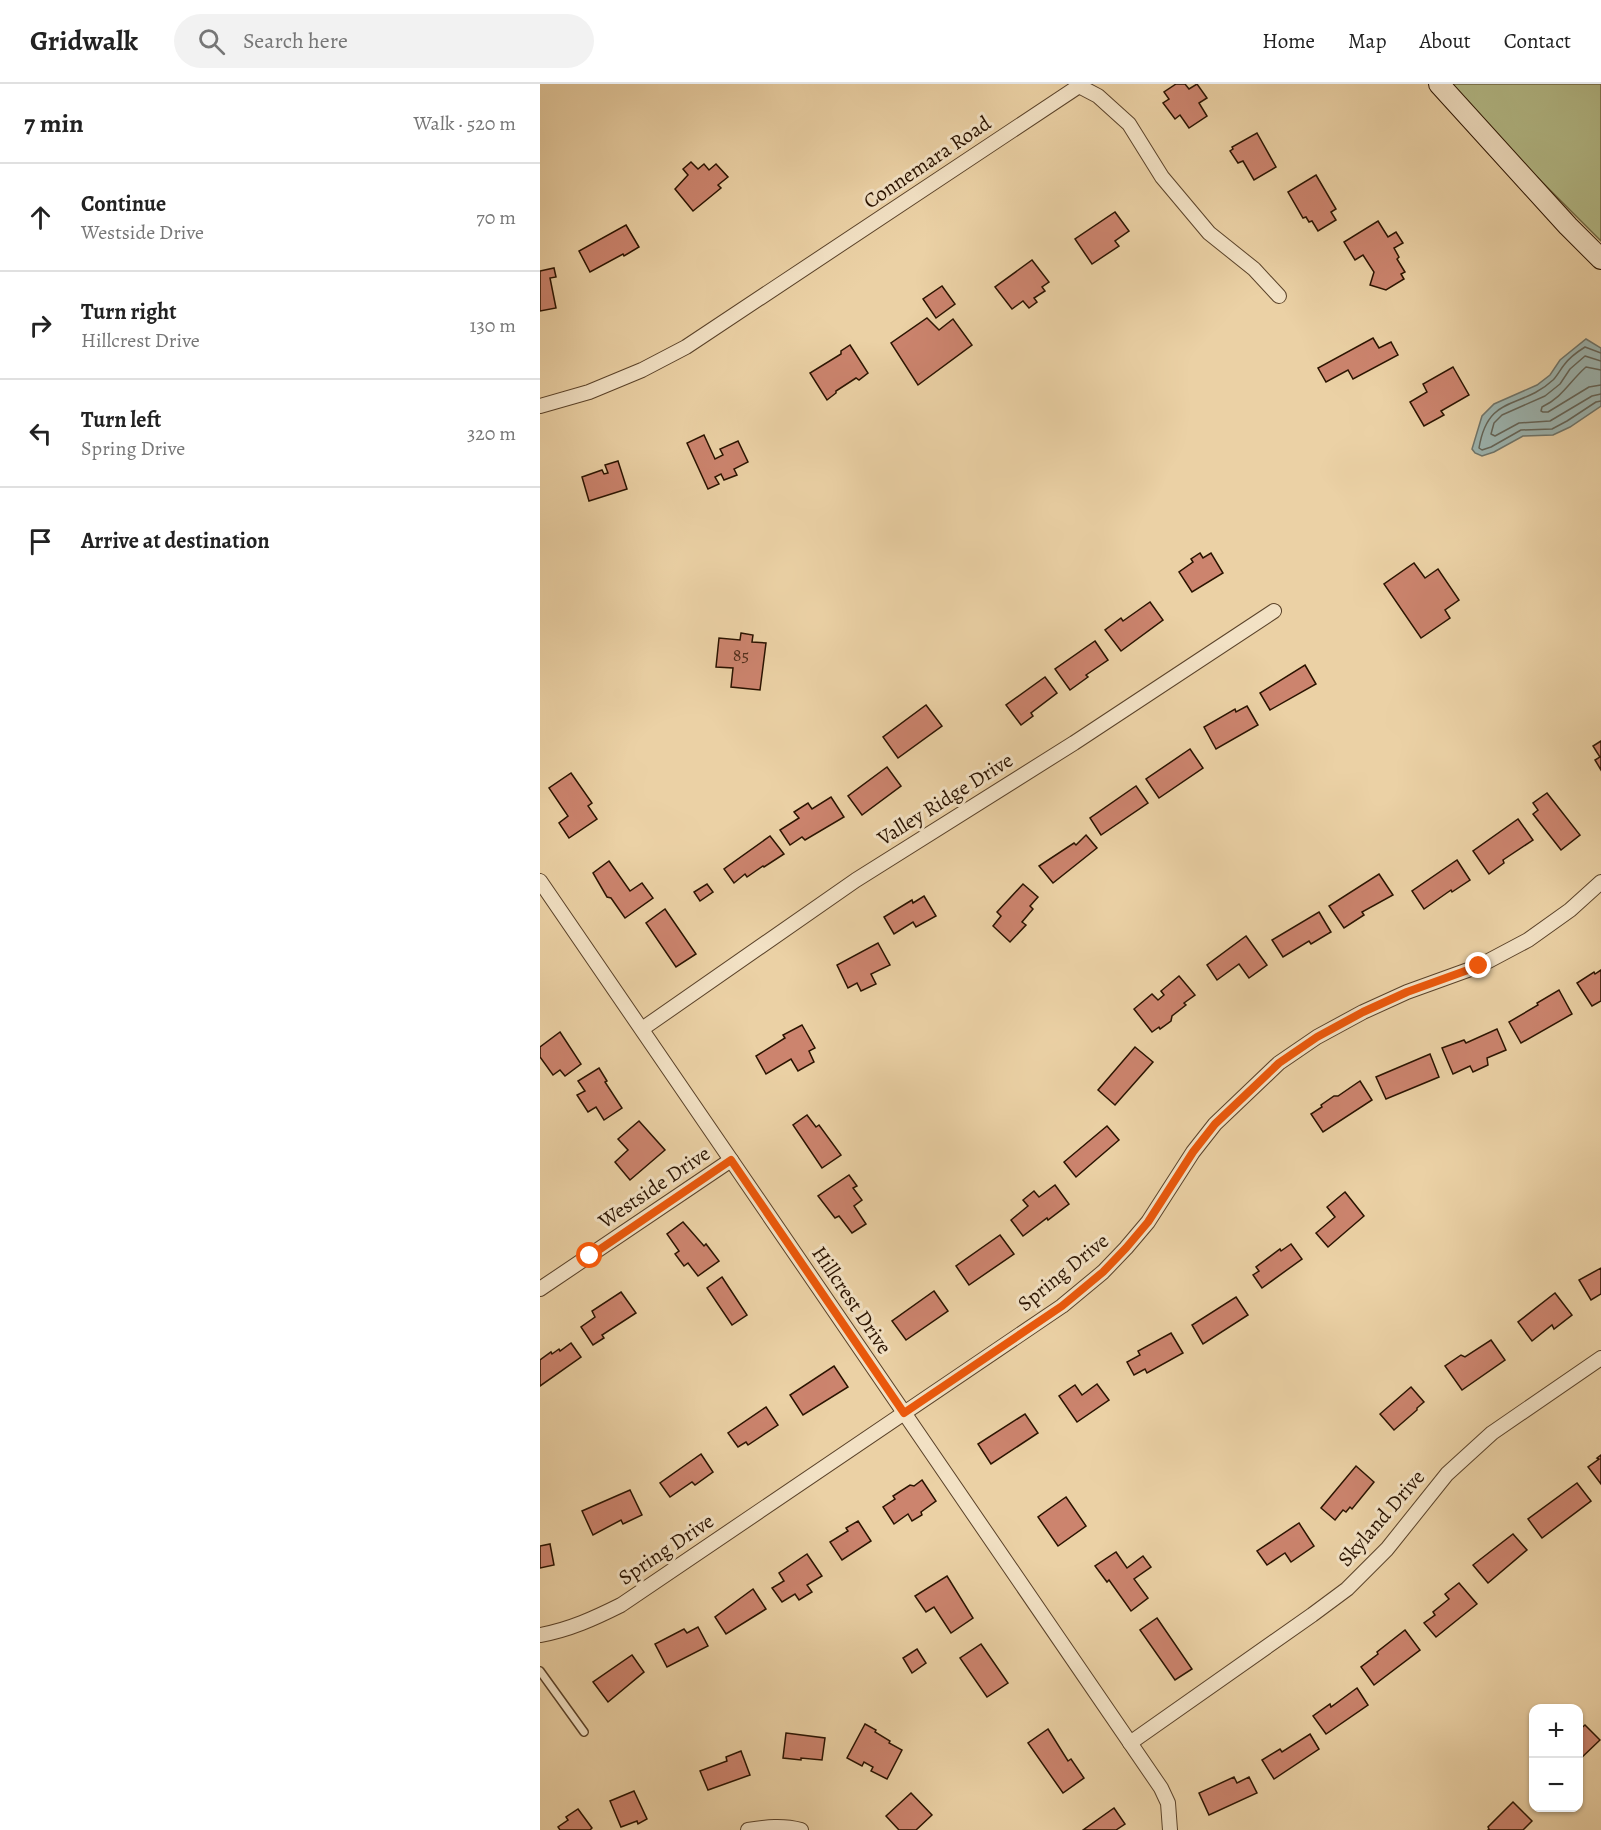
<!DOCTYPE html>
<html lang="en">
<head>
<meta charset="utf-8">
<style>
	body { margin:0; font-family:Alegreya,serif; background:#f2f2f2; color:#222 }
	.controls { position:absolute; right:18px; bottom:18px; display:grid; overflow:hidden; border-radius:12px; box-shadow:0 2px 4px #0004 }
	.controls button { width:54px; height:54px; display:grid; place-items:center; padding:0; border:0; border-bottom:2px solid #e0e0e0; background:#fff; color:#222; font:30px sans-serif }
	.stop { position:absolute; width:18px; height:18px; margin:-14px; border:4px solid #ea580c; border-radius:50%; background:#fff }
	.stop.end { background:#ea580c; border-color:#fff; box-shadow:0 2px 6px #0008 }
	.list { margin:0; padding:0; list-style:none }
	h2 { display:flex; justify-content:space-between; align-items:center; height:78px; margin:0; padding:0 24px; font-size:26px }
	h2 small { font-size:20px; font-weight:400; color:#767676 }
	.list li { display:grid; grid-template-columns:39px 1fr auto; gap:18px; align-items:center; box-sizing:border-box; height:108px; padding:0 24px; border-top:2px solid #e0e0e0 }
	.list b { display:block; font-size:22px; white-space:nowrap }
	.list p { margin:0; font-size:20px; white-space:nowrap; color:#767676 }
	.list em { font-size:20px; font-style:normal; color:#767676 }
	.icon { flex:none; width:33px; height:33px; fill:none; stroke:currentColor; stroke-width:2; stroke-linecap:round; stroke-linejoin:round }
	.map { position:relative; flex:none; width:1061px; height:1746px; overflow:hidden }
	header { display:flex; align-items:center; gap:36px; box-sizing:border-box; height:84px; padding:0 30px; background:#fff; border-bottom:2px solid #e0e0e0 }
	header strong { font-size:28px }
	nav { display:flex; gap:33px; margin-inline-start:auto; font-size:21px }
	.search { width:420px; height:54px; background:#f2f2f2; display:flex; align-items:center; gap:15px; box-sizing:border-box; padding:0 21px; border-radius:33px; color:#767676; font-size:22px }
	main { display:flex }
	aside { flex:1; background:#fff }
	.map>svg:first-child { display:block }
	.green { fill:#b4bc89; stroke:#6f6844; stroke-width:1.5 }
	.water { fill:#9cb5b1; stroke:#6e746a; stroke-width:1.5 }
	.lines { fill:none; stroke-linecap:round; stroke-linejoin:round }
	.shore { stroke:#636458; stroke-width:1.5 }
	.building { fill:#cc846e; stroke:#2a1300; stroke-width:1.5 }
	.lane-casing { stroke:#5a4229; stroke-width:10 }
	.street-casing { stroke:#5a4229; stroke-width:16 }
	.secondary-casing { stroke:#2a1300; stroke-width:22 }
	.lane { stroke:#f2e1c4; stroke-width:7 }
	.street { stroke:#f2e1c4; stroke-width:14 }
	.secondary { stroke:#f2e1c4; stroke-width:20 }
	.route { stroke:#ea580c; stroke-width:8 }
	.labels { text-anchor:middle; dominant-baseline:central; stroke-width:6; stroke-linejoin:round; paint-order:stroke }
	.number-label { font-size:18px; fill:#522f1c }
	.street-label { font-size:21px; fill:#2a1300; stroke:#f2e1c4 }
</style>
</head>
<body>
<header>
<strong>Gridwalk</strong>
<div class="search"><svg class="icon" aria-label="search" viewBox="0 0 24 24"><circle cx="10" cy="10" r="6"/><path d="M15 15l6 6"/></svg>Search here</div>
<nav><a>Home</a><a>Map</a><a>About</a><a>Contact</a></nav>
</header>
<main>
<aside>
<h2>7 min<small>Walk · 520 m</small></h2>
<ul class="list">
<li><svg class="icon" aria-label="ahead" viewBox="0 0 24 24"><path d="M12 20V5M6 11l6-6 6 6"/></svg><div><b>Continue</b><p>Westside Drive</p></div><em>70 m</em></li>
<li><svg class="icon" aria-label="right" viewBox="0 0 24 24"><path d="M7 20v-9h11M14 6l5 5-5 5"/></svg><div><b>Turn right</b><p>Hillcrest Drive</p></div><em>130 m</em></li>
<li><svg class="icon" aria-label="left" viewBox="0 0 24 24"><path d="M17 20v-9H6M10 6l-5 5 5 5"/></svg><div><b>Turn left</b><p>Spring Drive</p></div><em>320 m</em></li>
<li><svg class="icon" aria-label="arrive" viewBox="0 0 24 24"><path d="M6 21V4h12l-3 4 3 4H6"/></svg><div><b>Arrive at destination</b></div></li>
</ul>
</aside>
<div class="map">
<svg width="1061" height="1746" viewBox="0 0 1061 1746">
	<rect width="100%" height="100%" fill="#ebd1a5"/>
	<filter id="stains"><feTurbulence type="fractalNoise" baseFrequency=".00333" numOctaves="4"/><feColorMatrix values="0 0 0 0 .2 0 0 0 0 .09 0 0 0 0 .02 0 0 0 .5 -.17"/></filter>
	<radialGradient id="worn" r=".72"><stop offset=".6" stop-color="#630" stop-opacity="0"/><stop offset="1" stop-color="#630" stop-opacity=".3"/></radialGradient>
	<polygon class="green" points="904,0 1061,0 1061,157"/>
	<polygon class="water" points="1046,255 1061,264 1061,322 1030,343 1013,351 983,352 954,368 942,372 935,369 932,365 942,332 954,320 997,301 1010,291 1020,276"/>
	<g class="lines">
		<g class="shore">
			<path d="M1061,269L1045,263C1037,268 1029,274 1024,281C1020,286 1017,292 1013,296C981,326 948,309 939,364L942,366L951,363L981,346L1012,345L1027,337L1056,318L1061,317"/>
			<polyline points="1061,277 1045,272 1030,285 1020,300 1005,312 962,331 954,339 951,350 955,352 979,339 1010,337 1052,312 1061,310"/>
			<path d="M1061,286L1046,283C1029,298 1023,313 1002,323L1001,327L1003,328H1008L1049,303L1061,301"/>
		</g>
	</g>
	<g class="building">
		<polygon points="636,0 645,0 649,5 657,0 667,14 659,19 667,32 649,44 640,31 635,35 623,19 629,15 624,8"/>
		<polygon points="717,49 736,83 714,96 703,77 698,79 690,67 693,65 692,63"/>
		<polygon points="151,78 158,85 164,80 169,86 176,80 188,93 178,101 181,104 153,127 135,105 148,91 143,85"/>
		<polygon points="776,91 796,125 791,128 796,136 778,147 772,137 769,138 766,133 763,134 748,108"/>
		<polygon points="575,128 589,147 575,157 579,162 552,180 535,155"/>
		<polygon points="838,137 848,153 856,148 863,159 854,164 859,173 857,175 865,188 861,190 864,195 846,206 830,201 834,188 823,171 815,176 804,158"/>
		<polygon points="86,141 99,163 84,172 83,170 50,188 39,167"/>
		<polygon points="492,176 509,198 502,203 505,207 494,214 497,218 489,224 483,217 472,225 455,203"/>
		<polygon points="14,184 16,193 10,194 16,224 0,227 0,187"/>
		<polygon points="402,202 415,220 396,234 383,215"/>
		<polygon points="387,234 399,246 413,235 432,261 378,301 351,259"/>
		<polygon points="833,254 839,264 851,258 858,271 813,295 808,286 786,298 778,284"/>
		<polygon points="310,261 328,289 319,296 316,294 296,307 296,309 287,316 270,289 301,270 301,267"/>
		<polygon points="913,283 929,311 901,327 904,331 884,342 870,318 887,308 883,300"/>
		<polygon points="164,351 175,375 183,371 180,365 198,357 208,378 194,385 197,391 184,396 181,390 175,393 179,400 168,405 147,359"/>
		<polygon points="78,377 87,405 49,417 42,393 62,386 64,390 68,389 65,381"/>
		<polygon points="660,469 663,474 671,469 683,489 652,508 639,488 653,478 651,475"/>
		<polygon points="874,479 885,494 898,485 919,516 905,526 910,534 881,554 844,500"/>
		<polygon points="610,518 623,536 581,567 565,546 581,534 583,537"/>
		<polygon points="201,549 213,551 212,558 226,559 220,606 191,603 193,584 176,583 179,554 200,556"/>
		<polygon points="555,557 568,576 546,591 548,593 530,606 515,585"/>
		<polygon points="765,581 776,600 730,626 720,609"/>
		<polygon points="505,593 517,609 491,629 493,632 481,641 466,621"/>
		<polygon points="386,621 402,642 358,674 343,653"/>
		<polygon points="707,622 718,641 676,665 664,643 695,625 696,628"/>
		<polygon points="1061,657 1061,686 1055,676 1060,673 1053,662"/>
		<polygon points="650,665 663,684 619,714 606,695"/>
		<polygon points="347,683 361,702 322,731 308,712"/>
		<polygon points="31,689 52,719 48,722 57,735 29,754 19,739 28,732 9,704"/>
		<polygon points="596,702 608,719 561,751 550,734"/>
		<polygon points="1007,709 1040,751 1021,766 993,730 998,726 993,719"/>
		<polygon points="291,713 304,733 265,756 262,753 250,761 240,746 259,734 254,728 268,719 272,725"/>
		<polygon points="978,735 993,756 963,776 964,779 949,790 933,767"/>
		<polygon points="546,751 557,764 513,799 499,782 534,759 536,761"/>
		<polygon points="230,752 244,770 224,783 223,782 207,793 205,790 194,799 184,785"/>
		<polygon points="917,776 930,796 912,808 911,806 884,825 872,807"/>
		<polygon points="69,777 90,807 102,799 113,814 85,834 71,814 67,813 53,789"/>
		<polygon points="839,790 853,811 822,828 824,831 804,844 789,822"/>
		<polygon points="167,800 173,808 160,817 154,808"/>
		<polygon points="483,800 498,813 490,822 493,825 482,838 486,841 470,858 453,842 461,832 457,828"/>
		<polygon points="384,812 396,832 376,843 373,838 354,850 344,833 372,816 373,819"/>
		<polygon points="125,825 156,870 136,883 106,839"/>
		<polygon points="779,828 791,848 771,860 769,857 743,873 732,856"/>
		<polygon points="706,852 727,881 709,894 699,880 677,896 667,881"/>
		<polygon points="338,859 350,881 331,890 336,900 321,907 317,899 308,904 297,881"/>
		<polygon points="1061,886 1061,917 1052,922 1037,899 1054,888 1055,890"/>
		<polygon points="639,892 655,911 644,919 646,921 632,932 631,937 620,945 619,943 612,948 594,925 612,910 618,916 624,911 621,907"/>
		<polygon points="1019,906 1032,930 981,959 969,938 998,921 997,919"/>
		<polygon points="262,941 275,964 269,967 274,978 258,987 251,975 226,990 216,972 245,954 243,951"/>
		<polygon points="957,945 966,966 947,974 948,981 933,988 930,982 913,990 902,964 924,956 926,959"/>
		<polygon points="20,948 41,980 25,992 20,986 13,991 0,973 0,963"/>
		<polygon points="595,963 613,978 575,1021 558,1006"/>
		<polygon points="890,970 899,993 846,1015 836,993"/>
		<polygon points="59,984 67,997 65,998 82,1024 64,1036 56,1023 48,1028 37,1011 45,1007 38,997"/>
		<polygon points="820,997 832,1016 783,1048 771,1030 782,1023 781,1021 794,1012 798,1012"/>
		<polygon points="267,1031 276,1043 279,1041 301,1071 282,1084 253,1041"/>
		<polygon points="99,1037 125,1066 90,1096 75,1078 88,1066 78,1055"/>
		<polygon points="567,1042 579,1056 536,1093 524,1078"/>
		<polygon points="309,1091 317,1102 313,1104 322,1116 314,1122 326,1140 312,1149 299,1132 295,1134 278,1112"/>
		<polygon points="515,1101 529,1120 508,1136 507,1134 483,1152 471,1136 488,1122 483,1116 494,1107 499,1113"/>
		<polygon points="805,1108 824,1132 788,1163 776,1149 795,1133 787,1123"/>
		<polygon points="143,1138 164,1162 166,1160 179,1177 158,1192 148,1179 144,1182 135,1170 139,1167 127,1150"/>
		<polygon points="460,1151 474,1170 429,1201 416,1182"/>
		<polygon points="751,1160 762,1175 722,1204 713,1191 719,1187 716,1183 740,1165 741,1167"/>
		<polygon points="1061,1184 1061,1210 1051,1216 1039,1196"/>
		<polygon points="182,1193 207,1231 192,1241 167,1204"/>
		<polygon points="394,1207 408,1227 366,1256 352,1237"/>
		<polygon points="81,1208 96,1229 62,1251 64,1254 53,1261 41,1243 55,1233 52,1227"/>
		<polygon points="1015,1209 1032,1231 1014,1245 1012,1241 992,1257 978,1238"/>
		<polygon points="696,1213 708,1231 663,1260 652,1241"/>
		<polygon points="631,1249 643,1269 607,1289 605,1285 594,1291 587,1278 600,1271 598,1267"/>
		<polygon points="951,1256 965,1276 922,1306 905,1282 921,1271 925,1273"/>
		<polygon points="31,1259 41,1273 0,1302 0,1276 11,1268 12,1270 19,1265 20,1267"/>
		<polygon points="294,1282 308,1303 263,1331 250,1311"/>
		<polygon points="557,1300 569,1316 537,1338 519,1312 535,1301 542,1311"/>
		<polygon points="871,1303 884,1318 877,1324 877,1326 854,1346 840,1330"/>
		<polygon points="226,1323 238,1341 208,1361 206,1358 198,1363 188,1349"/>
		<polygon points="485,1330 498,1349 451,1380 438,1360"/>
		<polygon points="161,1370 173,1388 155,1401 152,1398 130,1413 120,1399"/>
		<polygon points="1061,1371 1061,1400 1048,1383 1059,1375 1057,1374"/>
		<polygon points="816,1382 834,1398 812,1425 810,1423 806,1428 803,1426 795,1436 781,1424"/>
		<polygon points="382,1396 396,1417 381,1428 382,1431 372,1437 368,1430 354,1440 343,1423 355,1415 353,1412 370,1401 374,1402"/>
		<polygon points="1037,1399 1051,1417 1002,1454 988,1435"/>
		<polygon points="90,1406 102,1431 83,1440 81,1436 53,1451 42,1427"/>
		<polygon points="526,1413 546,1442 518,1462 498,1433"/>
		<polygon points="318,1437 331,1457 302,1476 290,1458 308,1447 306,1444"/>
		<polygon points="759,1439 774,1462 751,1478 745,1469 727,1481 717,1467"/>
		<polygon points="973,1450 987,1466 948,1499 933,1481"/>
		<polygon points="10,1460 14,1481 0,1484 0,1462"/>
		<polygon points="576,1468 587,1484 603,1472 611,1483 594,1495 608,1514 591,1527 569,1496 567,1498 555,1482"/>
		<polygon points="267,1470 282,1492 267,1501 272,1508 259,1516 255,1510 242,1518 232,1504 244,1497 239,1489"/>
		<polygon points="407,1492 433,1534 411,1549 394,1523 386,1528 375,1512"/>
		<polygon points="919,1499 937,1520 896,1553 884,1539 895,1531 893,1528 909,1515 905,1510"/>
		<polygon points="213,1505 226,1525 186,1550 175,1533"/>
		<polygon points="617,1534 652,1585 635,1596 600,1546"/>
		<polygon points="158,1543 168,1562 127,1583 115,1560 144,1545 147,1549"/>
		<polygon points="865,1546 880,1566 834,1601 821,1583 838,1570 837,1568"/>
		<polygon points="441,1560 468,1599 447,1613 420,1574"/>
		<polygon points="377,1565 386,1579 372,1589 363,1574"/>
		<polygon points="92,1571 104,1588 68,1618 53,1598"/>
		<polygon points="817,1604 828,1621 786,1650 773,1632 790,1620 791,1623"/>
		<polygon points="325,1640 336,1646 335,1648 350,1657 349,1659 362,1666 347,1695 331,1687 333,1683 324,1678 322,1682 307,1674"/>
		<polygon points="1045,1641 1060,1656 1038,1677 1038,1647"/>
		<polygon points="508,1645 528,1677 531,1675 544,1694 523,1709 488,1659"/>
		<polygon points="246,1649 285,1654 282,1676 261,1674 261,1676 243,1674"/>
		<polygon points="770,1650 779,1665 734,1695 722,1676 740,1665 742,1668"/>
		<polygon points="201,1667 210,1691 168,1706 160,1687 187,1677 186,1673"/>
		<polygon points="694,1693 697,1699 709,1693 717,1709 669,1731 659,1709"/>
		<polygon points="94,1707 107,1735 98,1740 97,1737 81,1743 70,1717"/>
		<polygon points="371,1709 392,1731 376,1746 359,1746 346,1732"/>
		<polygon points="973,1718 992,1737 983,1746 948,1746 949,1745 948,1743"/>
		<polygon points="574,1724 585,1740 576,1746 543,1746"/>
		<polygon points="38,1725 52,1744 50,1746 20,1746 18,1743 28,1736 26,1733"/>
	</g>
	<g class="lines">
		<g class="lane-casing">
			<polyline id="lane" points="0,1587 44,1648"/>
		</g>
		<g class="street-casing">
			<g id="street">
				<polyline points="0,322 49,308 102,286 146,263 539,2 558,12 589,40 622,93 669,149 714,185 739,212"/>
				<polyline points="0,797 621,1704 628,1719 630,1746"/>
				<polyline points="102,945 316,796 534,659 734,527"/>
				<polyline points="0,1205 191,1076"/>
				<path d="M0,1551C29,1546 55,1534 81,1521L522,1222L563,1188L586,1164L608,1138L653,1068L675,1040L739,979L777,953L823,928L867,908L939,882L988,856L1030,826L1061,798"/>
				<polyline points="590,1659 772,1531 807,1505 847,1465 907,1390 952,1349 1061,1274"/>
				<path d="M208,1746C226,1743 243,1741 261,1746"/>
			</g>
		</g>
		<g class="secondary-casing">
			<polyline id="secondary" points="899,0 1028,142 1061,175"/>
		</g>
		<use href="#lane" class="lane"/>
		<use href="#street" class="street"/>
		<use href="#secondary" class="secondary"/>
	</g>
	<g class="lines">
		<polyline class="route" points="50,1172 191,1076 364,1329 522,1222 563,1188 586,1164 608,1138 653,1068 675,1040 739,979 777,953 823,928 867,908 939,882"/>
	</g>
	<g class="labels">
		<g class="number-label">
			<text x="201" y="571">85</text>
		</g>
		<g class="street-label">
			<text transform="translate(387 78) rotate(-34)">Connemara Road</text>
			<text transform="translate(405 715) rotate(-32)">Valley Ridge Drive</text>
			<text transform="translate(114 1103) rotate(-34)">Westside Drive</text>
			<text transform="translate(523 1188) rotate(-39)">Spring Drive</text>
			<text transform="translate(312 1216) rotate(56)">Hillcrest Drive</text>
			<text transform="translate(841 1434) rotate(-49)">Skyland Drive</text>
			<text transform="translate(126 1465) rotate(-34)">Spring Drive</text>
		</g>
	</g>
	<rect width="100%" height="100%" filter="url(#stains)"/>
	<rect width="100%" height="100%" fill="url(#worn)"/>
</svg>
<div class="controls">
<button>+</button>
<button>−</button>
</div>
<div class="stop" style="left:50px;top:1172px"></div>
<div class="stop end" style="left:939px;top:882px"></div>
</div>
</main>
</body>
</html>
